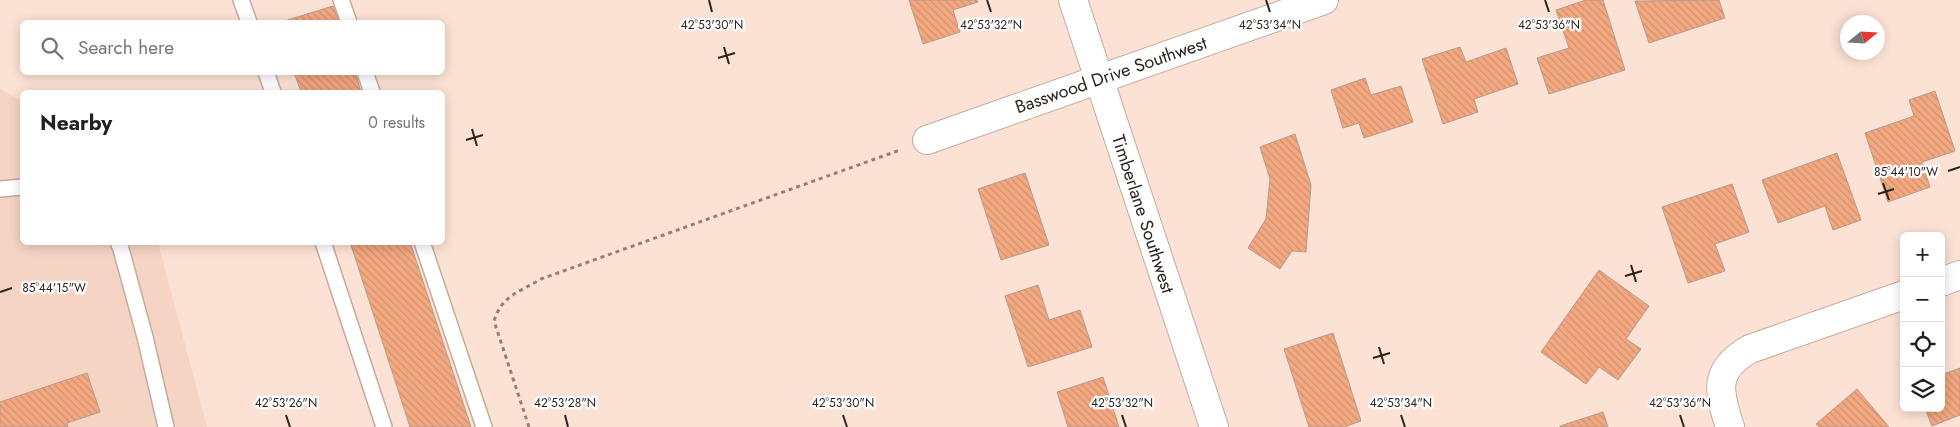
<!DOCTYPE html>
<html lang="en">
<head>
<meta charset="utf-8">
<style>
	body { margin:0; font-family:Jost,sans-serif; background:#f6f6f6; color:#202124 }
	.controls { position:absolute; right:15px; bottom:15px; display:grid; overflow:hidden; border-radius:8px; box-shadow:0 2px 12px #0003 }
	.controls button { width:45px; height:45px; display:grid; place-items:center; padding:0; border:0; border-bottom:1px solid #e0e0e0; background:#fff; color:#202124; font:25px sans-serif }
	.compass { position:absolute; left:1840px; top:15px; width:45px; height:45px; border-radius:50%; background:#fff; box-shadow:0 2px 12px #0003; rotate:72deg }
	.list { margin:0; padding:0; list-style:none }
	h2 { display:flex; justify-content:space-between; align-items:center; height:65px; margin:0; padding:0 20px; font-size:21px }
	h2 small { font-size:16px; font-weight:400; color:#757577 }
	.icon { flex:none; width:28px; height:28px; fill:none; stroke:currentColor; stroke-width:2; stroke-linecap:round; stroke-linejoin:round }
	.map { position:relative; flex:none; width:1960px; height:427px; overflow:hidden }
	.search { position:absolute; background:#fff; box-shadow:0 2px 12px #0003; left:20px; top:20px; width:425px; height:55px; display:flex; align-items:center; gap:12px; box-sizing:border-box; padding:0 18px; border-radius:8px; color:#757577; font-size:19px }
	.panel { position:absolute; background:#fff; box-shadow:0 2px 12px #0003; left:20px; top:90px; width:425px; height:155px; border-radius:8px }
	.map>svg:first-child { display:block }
	.built { fill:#f6d4c3 }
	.building { fill:url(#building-back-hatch); stroke:#b59c8f }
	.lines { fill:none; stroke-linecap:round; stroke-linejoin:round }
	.service-casing { stroke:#c3aa9d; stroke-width:18 }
	.minor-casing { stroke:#c3aa9d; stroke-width:30 }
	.path { stroke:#938178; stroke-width:3; stroke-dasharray:4 4; stroke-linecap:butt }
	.service { stroke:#fff; stroke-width:15 }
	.minor { stroke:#fff; stroke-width:28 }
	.ticks { fill:none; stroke:#2e241f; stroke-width:2 }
	.labels { text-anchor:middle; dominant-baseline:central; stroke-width:4.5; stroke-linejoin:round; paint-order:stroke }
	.street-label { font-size:18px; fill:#2e241f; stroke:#fff }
	.ticks-label { font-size:12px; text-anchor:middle; fill:#2e241f; stroke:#fff; stroke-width:4.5; stroke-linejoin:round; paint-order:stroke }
</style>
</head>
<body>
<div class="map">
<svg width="1960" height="427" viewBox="0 0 1960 427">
	<defs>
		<pattern id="building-back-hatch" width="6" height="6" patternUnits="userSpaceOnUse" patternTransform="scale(1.25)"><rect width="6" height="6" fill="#f3a880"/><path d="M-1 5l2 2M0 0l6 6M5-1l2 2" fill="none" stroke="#d1906e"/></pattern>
	</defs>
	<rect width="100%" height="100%" fill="#fce2d4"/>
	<polygon class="built" points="0,89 22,101 22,242 158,243 207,427 0,427"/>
	<g class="building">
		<polygon points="909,0 977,0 978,2 953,10 960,32 923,44"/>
		<polygon points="1586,0 1603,0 1625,70 1549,94 1537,58 1569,48 1556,10"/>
		<polygon points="1719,0 1725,18 1649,43 1635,1"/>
		<polygon points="333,6 339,22 281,22"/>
		<polygon points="1460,47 1466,62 1506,48 1518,84 1474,99 1478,112 1443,124 1422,59"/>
		<polygon points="294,72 355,72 361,92 301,92"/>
		<polygon points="1365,78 1371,95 1401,86 1413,122 1364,138 1359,123 1343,128 1331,90"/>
		<polygon points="1935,91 1955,151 1922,162 1930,187 1888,202 1865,133 1914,116 1909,100"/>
		<polygon points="1295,134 1311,185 1306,252 1292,251 1280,269 1248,248 1266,219 1270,179 1260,147"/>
		<polygon points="1837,153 1861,220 1833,230 1825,206 1778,223 1762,180"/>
		<polygon points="1025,173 1049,245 1001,260 978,189"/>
		<polygon points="1732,184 1749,232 1715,244 1725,271 1688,283 1662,207"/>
		<polygon points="350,242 410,242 471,427 410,427"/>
		<polygon points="1599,270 1649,306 1626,339 1641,349 1618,380 1599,367 1586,384 1541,352"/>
		<polygon points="1038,285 1049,320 1080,310 1092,347 1028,367 1005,296"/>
		<polygon points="1333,333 1361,421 1344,427 1309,427 1284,349"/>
		<polygon points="1960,368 1960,415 1932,426 1925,408 1941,408 1941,375"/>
		<polygon points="87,373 100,412 67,423 68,427 0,427 0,402"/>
		<polygon points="1103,377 1119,427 1068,427 1057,392"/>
		<polygon points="1857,389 1889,427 1819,427 1816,424"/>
		<polygon points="1603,412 1608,427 1560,427 1560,426"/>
	</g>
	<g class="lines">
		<g class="service-casing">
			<g id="service">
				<polyline points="241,0 249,22"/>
				<polyline points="341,0 349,22"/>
				<polyline points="266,72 273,92"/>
				<polyline points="365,72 372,92"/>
				<polyline points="0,189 22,187"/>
				<polyline points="118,242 121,249 145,337 166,427"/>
				<polyline points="323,242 384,427"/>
				<polyline points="422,242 484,427"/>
			</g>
		</g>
		<g class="minor-casing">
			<g id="minor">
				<polyline points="1073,0 1214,427"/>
				<polyline points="927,140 1324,0"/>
				<polyline points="1941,282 1960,275"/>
				<path d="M1730,427C1718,391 1713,370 1750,349L1904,295"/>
			</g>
		</g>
		<path class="path" d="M529,427L494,321C502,295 520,292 541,279L900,150"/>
		<use href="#service" class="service"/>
		<use href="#minor" class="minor"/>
	</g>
	<path class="ticks" d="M709,0L712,12M987,0L991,12M1266,0L1270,12M1545,0L1549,12M724,47L729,64M718,58L735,53M472,129L477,146M466,140L483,135M1948,171L1960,167M1883,183L1889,200M1878,194L1894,189M1631,265L1636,282M1625,276L1642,271M0,292L12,288M1379,347L1384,364M1373,358L1390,353M286,415L290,427M565,415L568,427M843,415L847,427M1122,415L1126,427M1401,415L1405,427M1680,415L1684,427"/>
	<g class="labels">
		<g class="street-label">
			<text transform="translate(1111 75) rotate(-19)">Basswood Drive Southwest</text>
			<text transform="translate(1143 214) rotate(72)">Timberlane Southwest</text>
		</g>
	</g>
	<g class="ticks-label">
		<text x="712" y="29">42°53'30"N</text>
		<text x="991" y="29">42°53'32"N</text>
		<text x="1270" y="29">42°53'34"N</text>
		<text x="1549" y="29">42°53'36"N</text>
		<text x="1906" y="176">85°44'10"W</text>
		<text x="54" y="292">85°44'15"W</text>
		<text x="286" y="407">42°53'26"N</text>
		<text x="565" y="407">42°53'28"N</text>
		<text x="843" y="407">42°53'30"N</text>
		<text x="1122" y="407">42°53'32"N</text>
		<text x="1401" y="407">42°53'34"N</text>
		<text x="1680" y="407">42°53'36"N</text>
	</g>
</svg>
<div class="controls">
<button>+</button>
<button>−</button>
<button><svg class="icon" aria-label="locate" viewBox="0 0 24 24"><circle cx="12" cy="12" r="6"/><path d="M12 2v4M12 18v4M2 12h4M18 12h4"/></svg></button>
<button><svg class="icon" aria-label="layers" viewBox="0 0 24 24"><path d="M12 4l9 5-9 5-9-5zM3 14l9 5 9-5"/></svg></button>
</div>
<svg class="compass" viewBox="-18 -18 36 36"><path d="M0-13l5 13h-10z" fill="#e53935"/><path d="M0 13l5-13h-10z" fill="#757577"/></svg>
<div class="search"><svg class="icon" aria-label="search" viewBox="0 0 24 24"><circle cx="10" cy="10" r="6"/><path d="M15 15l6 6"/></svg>Search here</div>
<section class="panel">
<h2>Nearby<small>0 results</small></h2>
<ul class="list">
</ul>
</section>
</div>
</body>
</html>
